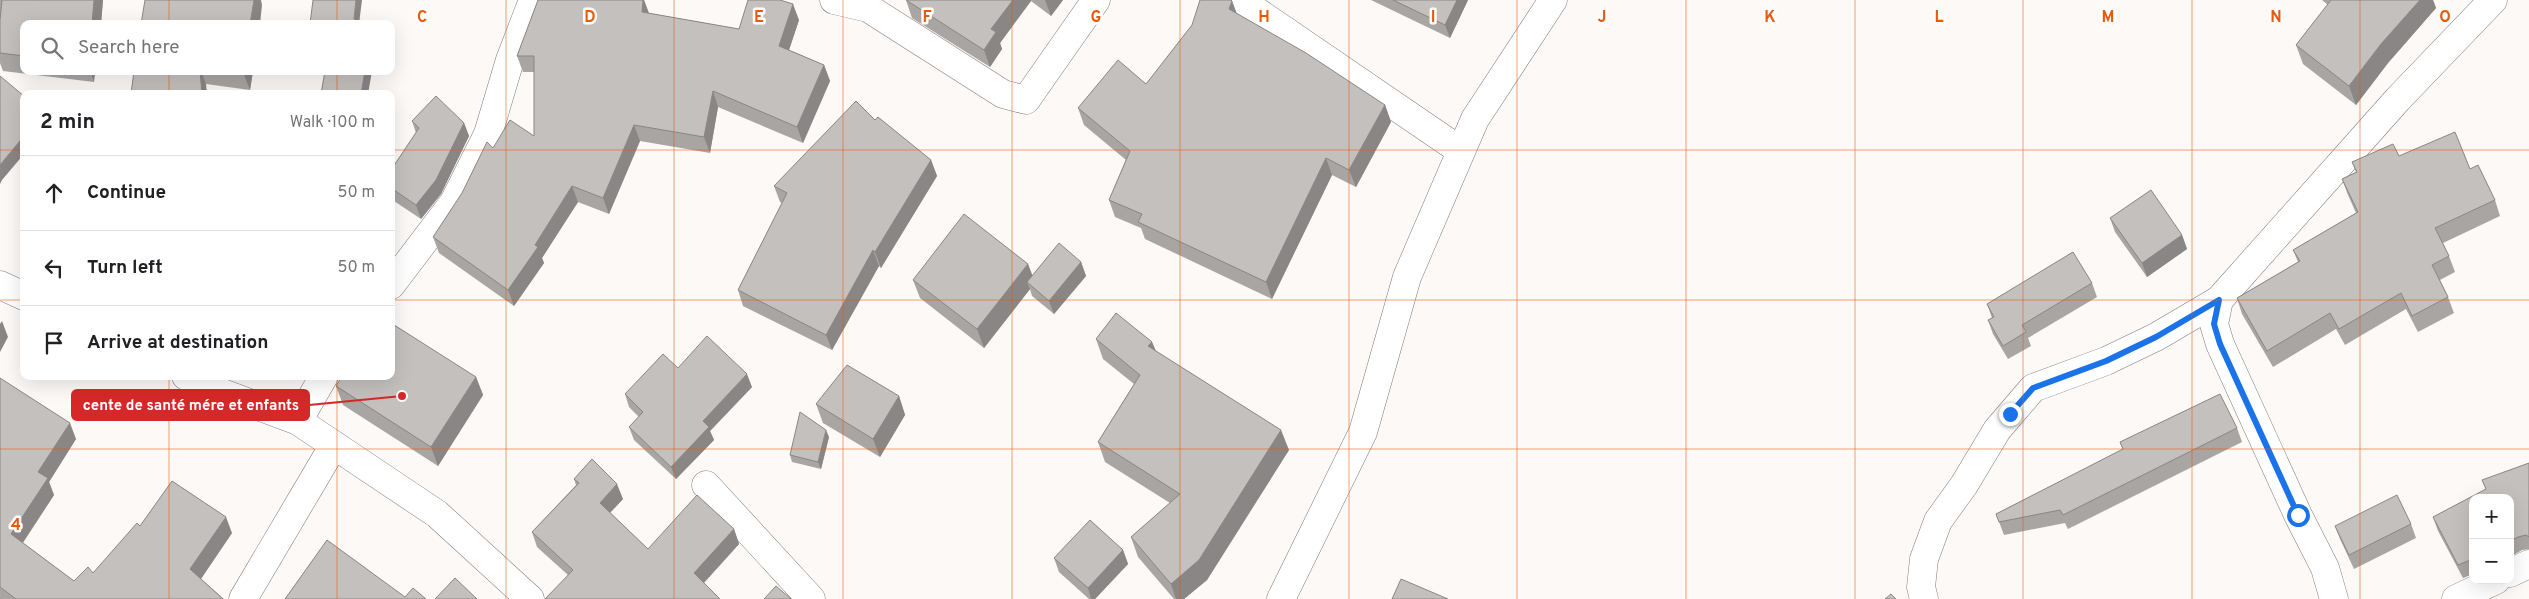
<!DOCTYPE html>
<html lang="en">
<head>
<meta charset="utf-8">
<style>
	body { margin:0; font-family:Overpass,sans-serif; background:#f6f6f6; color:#202124 }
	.controls { position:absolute; right:15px; bottom:15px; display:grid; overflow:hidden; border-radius:10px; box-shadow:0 5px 20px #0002 }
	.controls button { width:45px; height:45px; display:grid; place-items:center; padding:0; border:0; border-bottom:1px solid #e0e0e0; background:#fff; color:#202124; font:25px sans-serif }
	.stop { position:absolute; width:15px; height:15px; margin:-11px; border:4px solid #1a73e8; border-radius:50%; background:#fff }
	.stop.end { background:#1a73e8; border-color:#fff; box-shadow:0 1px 5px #0008 }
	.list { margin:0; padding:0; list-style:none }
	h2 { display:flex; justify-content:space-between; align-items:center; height:65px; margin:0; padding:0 20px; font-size:21px }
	h2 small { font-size:16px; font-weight:400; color:#757577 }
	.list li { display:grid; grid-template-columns:32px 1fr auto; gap:15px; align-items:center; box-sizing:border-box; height:75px; padding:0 20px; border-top:1px solid #e0e0e0 }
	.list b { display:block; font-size:19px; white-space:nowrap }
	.list em { font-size:16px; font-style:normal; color:#757577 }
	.icon { flex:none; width:28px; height:28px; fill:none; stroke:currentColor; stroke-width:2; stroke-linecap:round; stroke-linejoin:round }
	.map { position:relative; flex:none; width:2529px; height:599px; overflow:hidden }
	.search { position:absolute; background:#fff; box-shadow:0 5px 20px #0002; left:20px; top:20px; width:375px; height:55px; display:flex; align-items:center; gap:12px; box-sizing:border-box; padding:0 18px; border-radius:10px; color:#757577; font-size:19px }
	.panel { position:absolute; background:#fff; box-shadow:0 5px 20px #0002; left:20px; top:90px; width:375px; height:290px; border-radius:10px }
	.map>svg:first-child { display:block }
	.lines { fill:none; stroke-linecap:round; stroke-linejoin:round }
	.minor-casing { stroke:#807c7b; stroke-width:29 }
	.minor { stroke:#fff; stroke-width:28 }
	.wall { fill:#a9a5a3 }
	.shaded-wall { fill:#898685 }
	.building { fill:#c4c0be; stroke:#898685 }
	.route { stroke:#1a73e8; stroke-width:6 }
	.grid { fill:none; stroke:#e8590c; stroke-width:1; stroke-opacity:0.55 }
	.grid-label { font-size:16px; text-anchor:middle; font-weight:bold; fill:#e8590c; stroke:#fff; stroke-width:5; stroke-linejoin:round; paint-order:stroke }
	.leader { fill:none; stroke:#d62828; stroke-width:2 }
	.callout-dot { fill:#d62828; stroke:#fff; stroke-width:2 }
	.callout { fill:#d62828; stroke:#d62828; stroke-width:2 }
	.callout-label { font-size:15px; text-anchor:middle; font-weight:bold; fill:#fff }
</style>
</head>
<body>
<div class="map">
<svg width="2529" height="599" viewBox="0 0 2529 599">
	<rect width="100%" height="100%" fill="#fdf9f7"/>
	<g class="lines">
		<g class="minor-casing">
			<g id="minor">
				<polyline points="834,0 868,8 1003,94 1026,100 1096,0"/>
				<polyline points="1240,0 1461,151"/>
				<polyline points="0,285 24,296"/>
				<polyline points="391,285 454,202 488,134 510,60 533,0"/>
				<polyline points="186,376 204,386 298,421 437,514 530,599"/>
				<polyline points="298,421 324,376"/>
				<polyline points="706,485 811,599"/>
				<polyline points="2510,573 2529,564"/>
				<polyline points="243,599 334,445"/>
				<polyline points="1281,599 1363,432 1407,277 1475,119 1553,0"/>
				<polyline points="1924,599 1921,587 1924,559 1938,521 1964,485 1997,430 2033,388 2106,361 2156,337 2219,300"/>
				<polyline points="2334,599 2325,568 2298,515 2220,344 2214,324 2219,300 2398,99 2493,0"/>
				<polyline points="2456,599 2496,580"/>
			</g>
		</g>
		<use href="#minor" class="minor"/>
	</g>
	<g class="wall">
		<polygon points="0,0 103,0 101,24 24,24 24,71 95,71 94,82 3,71 0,63"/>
		<polygon points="538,0 644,0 648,13 739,29 799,20 789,50 824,65 830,81 803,143 718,107 710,153 640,141 609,214 578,202 542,258 544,263 514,306 439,253 433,237 493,148 534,136 534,72 523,72 517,56"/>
		<polygon points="906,0 1063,0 1051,16 1031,1 1000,43 1002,49 990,67 912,18"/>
		<polygon points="1371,0 1468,0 1450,38"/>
		<polygon points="2322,0 2433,0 2436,8 2388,63 2356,105 2303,64 2296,45 2328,5"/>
		<polygon points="1232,1 1237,14 1385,105 1391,122 1356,187 1332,175 1272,299 1145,239 1141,228 1115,217 1109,200 1126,160 1084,125 1078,108 1146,84"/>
		<polygon points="134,71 253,71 250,90 206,84"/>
		<polygon points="875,120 931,160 937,176 881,268 879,266 832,350 743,306 738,290 782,203 780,202 774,186"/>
		<polygon points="412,121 464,123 469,136 441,194 421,219 391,199 391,170 416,133"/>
		<polygon points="2399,156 2470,169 2495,200 2500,216 2443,243 2449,256 2455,272 2440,280 2448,297 2454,313 2418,332 2406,309 2345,345 2336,329 2273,367 2242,314 2237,298 2298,262 2293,250 2356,213 2348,195 2342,179 2356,172 2352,162"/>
		<polygon points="2110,218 2182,235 2187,249 2147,277 2115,232"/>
		<polygon points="1081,262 1086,276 1054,314 1032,296 1030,289 984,348 920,298 913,280 1028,264 1032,276"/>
		<polygon points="2092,283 2097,297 2028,338 2031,346 2008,359 1993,334 1988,320 1992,318 1987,304"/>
		<polygon points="1096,339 1152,342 1156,351 1289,450 1207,580 1184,599 1174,599 1138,557 1131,537 1170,503 1105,462 1098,442 1134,384 1103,359"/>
		<polygon points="678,368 752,387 710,431 714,440 676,479 634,440 629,427 639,417 629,407 625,394"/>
		<polygon points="476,377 483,395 438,466 343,405 336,386"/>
		<polygon points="0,378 76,439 49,482 54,495 23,543 74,581 93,573 140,526 232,533 201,579 224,599 0,599"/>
		<polygon points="899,396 905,415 880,457 823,423 816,404"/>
		<polygon points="2237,428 2242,442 2068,529 2065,523 2004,535 1996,514 2123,450 2120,442"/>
		<polygon points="829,437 821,469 792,462 790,455"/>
		<polygon points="2529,463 2529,549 2522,550 2510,557 2510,498 2473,498 2473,574 2463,578 2438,531 2433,517 2486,490"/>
		<polygon points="574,479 623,499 610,513 648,549 734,529 739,544 704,583 568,575 537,547 532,532 576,485"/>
		<polygon points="2411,524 2416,538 2354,569 2340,539 2335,526"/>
		<polygon points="1123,550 1128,564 1095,599 1089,599 1059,572 1054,558"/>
	</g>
	<g class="shaded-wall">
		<polygon points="94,0 103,0 101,24 92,24"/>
		<polygon points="254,0 261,0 262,5 260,24 250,24"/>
		<polygon points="356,0 362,0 359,24 354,19"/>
		<polygon points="643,0 644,0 649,13 642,12"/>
		<polygon points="1013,0 1031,0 1031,1 1000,43 1002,49 990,67 984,50 991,29"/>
		<polygon points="1045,0 1063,0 1051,16"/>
		<polygon points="1457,0 1468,0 1450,38 1445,25"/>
		<polygon points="2420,0 2433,0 2436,8 2388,63 2356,105 2349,86 2381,44"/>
		<polygon points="1232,1 1238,18 1229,9"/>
		<polygon points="793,4 799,20 785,62 779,46"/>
		<polygon points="824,65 830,81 803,143 797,127"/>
		<polygon points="90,71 95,71 94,82"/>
		<polygon points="200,71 201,71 206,84 207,94 202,94"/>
		<polygon points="243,71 253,71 250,90 243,72"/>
		<polygon points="365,71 372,71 368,94 361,94"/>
		<polygon points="713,91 718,107 710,153 704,137"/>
		<polygon points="1385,105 1391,122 1356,187 1349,170"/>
		<polygon points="464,123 469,136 441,194 421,219 416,205"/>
		<polygon points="634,125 640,141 609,214 603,198"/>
		<polygon points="24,136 24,154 2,180 0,184 0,165"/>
		<polygon points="1326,158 1332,175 1272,299 1266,282"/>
		<polygon points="931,160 937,176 881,268 875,252"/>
		<polygon points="572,186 578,202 542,258 544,263 514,306 508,290 535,245"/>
		<polygon points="2182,235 2187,249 2147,277 2142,263"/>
		<polygon points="873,250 879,266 832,350 826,335"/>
		<polygon points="1081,262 1086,276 1054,314 1049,301"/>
		<polygon points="1028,264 1035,282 1027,282 1030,289 984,348 977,329"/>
		<polygon points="2,321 8,337 0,352 0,324"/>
		<polygon points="1152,342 1160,362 1148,346"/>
		<polygon points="747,374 752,387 710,431 714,440 676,479 671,467 703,421"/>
		<polygon points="476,377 483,395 438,466 431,447"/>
		<polygon points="899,396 905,415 880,457 873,439"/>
		<polygon points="70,423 76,439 49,482 54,495 17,551 11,534 38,472"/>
		<polygon points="826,430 829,437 821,469 818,462"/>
		<polygon points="1281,430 1289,450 1207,580 1184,599 1176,599 1171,584"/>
		<polygon points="617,484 623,499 605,518 600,503"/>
		<polygon points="226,517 232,533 196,586 190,569"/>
		<polygon points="734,529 739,544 699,588 694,573"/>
		<polygon points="1123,550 1128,564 1095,599 1091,599 1088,588"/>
	</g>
	<g class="building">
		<polygon points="2,0 94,0 92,24 24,24 24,56 0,53 0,20"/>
		<polygon points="145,0 254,0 250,24 141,24"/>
		<polygon points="313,0 356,0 354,19 373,23 373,24 310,24"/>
		<polygon points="538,0 643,0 642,12 739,29 748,0 780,0 793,4 779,46 824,65 797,127 713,91 704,137 634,125 603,198 572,186 535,245 538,247 508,290 433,237 462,193 487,142 493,148 510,120 534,136 534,56 517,56"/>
		<polygon points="906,0 1013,0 991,29 996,32 984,50"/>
		<polygon points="1200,0 1231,0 1232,1 1229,9 1306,53 1385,105 1349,170 1326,158 1266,282 1138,222 1142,214 1109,200 1130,151 1078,108 1118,60 1146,84 1192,25"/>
		<polygon points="1393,0 1457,0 1445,25"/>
		<polygon points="2331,0 2420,0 2381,44 2349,86 2296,45"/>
		<polygon points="134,71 200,71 202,94 131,94"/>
		<polygon points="325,71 365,71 361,94 321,94"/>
		<polygon points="0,76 24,96 24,136 0,165"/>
		<polygon points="436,96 464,123 436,180 416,205 391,188 391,170 419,128 412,121"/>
		<polygon points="856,101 875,120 878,117 931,160 875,252 873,250 826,335 738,290 787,193 774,186"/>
		<polygon points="2455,132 2470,169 2478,165 2495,200 2435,228 2449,256 2432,265 2448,297 2412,316 2401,293 2339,329 2330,313 2267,351 2237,298 2300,261 2293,250 2358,212 2342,179 2357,172 2352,162 2393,144 2399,156"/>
		<polygon points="2151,190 2182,235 2142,263 2110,218"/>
		<polygon points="964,214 1028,264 977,329 913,280"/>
		<polygon points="1059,243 1081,262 1049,301 1027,282"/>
		<polygon points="2073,252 2092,283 2022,325 2026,332 2003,346 1988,320 1994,317 1987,304"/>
		<polygon points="1116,313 1152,342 1148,346 1281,430 1199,560 1171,584 1131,537 1180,494 1098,442 1140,375 1096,339"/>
		<polygon points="391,323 476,377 431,447 336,386 342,376 391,376"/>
		<polygon points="707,336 747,374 703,421 709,427 671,467 629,427 643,412 625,394 663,354 678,368"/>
		<polygon points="847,365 899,396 873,439 816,404"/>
		<polygon points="0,378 70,423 38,472 48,478 11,534 74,581 88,567 93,573 137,523 140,526 172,481 226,517 190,569 223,599 16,599 0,587"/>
		<polygon points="2220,394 2237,428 2063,515 2060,510 1999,522 1996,514 2123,449 2120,442"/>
		<polygon points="800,412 826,430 818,462 790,455"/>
		<polygon points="592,459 617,484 600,503 648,549 697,495 734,529 694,573 720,599 545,599 573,570 532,532 579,483 574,479"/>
		<polygon points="2529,463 2529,537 2526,535 2518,537 2510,541 2510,498 2473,498 2473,559 2458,565 2433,517 2486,489 2482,480"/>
		<polygon points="2397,495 2411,524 2349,555 2335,526"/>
		<polygon points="1090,520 1123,550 1088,588 1054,558"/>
		<polygon points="327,540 405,597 413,588 426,599 285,599"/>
		<polygon points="455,578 477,599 435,599"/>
		<polygon points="1401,579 1448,599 1392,599"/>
		<polygon points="776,586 791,599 764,599"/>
		<polygon points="1891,594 1896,599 1885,599"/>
	</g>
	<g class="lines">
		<polyline class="route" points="2010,414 2033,388 2106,361 2156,337 2219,300 2214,324 2220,344 2298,515"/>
	</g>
	<path class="grid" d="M169,0V24M337,0V24M506,0V599M674,0V599M843,0V599M1012,0V599M1180,0V599M1349,0V599M1517,0V599M1686,0V599M1855,0V599M2023,0V599M2192,0V599M2360,0V599M169,71V94M337,71V94M0,150H24M391,150H2529M0,300H24M391,300H2529M169,376V599M337,376V599M0,449H2529"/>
	<g class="grid-label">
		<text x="422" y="22">C</text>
		<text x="590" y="22">D</text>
		<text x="759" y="22">E</text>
		<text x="927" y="22">F</text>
		<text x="1096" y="22">G</text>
		<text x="1264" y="22">H</text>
		<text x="1433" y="22">I</text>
		<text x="1602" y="22">J</text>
		<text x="1770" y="22">K</text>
		<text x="1939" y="22">L</text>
		<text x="2108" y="22">M</text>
		<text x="2276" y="22">N</text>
		<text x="2445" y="22">O</text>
		<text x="16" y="530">4</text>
	</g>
	<path class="leader" d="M402 396L309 405"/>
	<circle class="callout-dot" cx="402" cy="396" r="5"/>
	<rect class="callout" x="72" y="390" width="237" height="30" rx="5"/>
	<g class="callout-label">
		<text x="191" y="410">cente de santé mére et enfants</text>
	</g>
</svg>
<div class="controls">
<button>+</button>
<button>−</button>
</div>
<div class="stop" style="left:2298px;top:515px"></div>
<div class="stop end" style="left:2010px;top:414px"></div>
<div class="search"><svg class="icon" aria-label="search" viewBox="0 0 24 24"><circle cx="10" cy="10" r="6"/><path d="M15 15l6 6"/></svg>Search here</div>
<section class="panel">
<h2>2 min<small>Walk · 100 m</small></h2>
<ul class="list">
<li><svg class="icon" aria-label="ahead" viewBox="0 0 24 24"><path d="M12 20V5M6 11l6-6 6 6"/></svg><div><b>Continue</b></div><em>50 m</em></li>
<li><svg class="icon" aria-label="left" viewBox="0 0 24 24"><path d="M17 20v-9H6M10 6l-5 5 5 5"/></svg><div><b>Turn left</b></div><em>50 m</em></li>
<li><svg class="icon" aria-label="arrive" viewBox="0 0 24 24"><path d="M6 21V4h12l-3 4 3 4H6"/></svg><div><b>Arrive at destination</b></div></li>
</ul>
</section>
</div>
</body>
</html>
